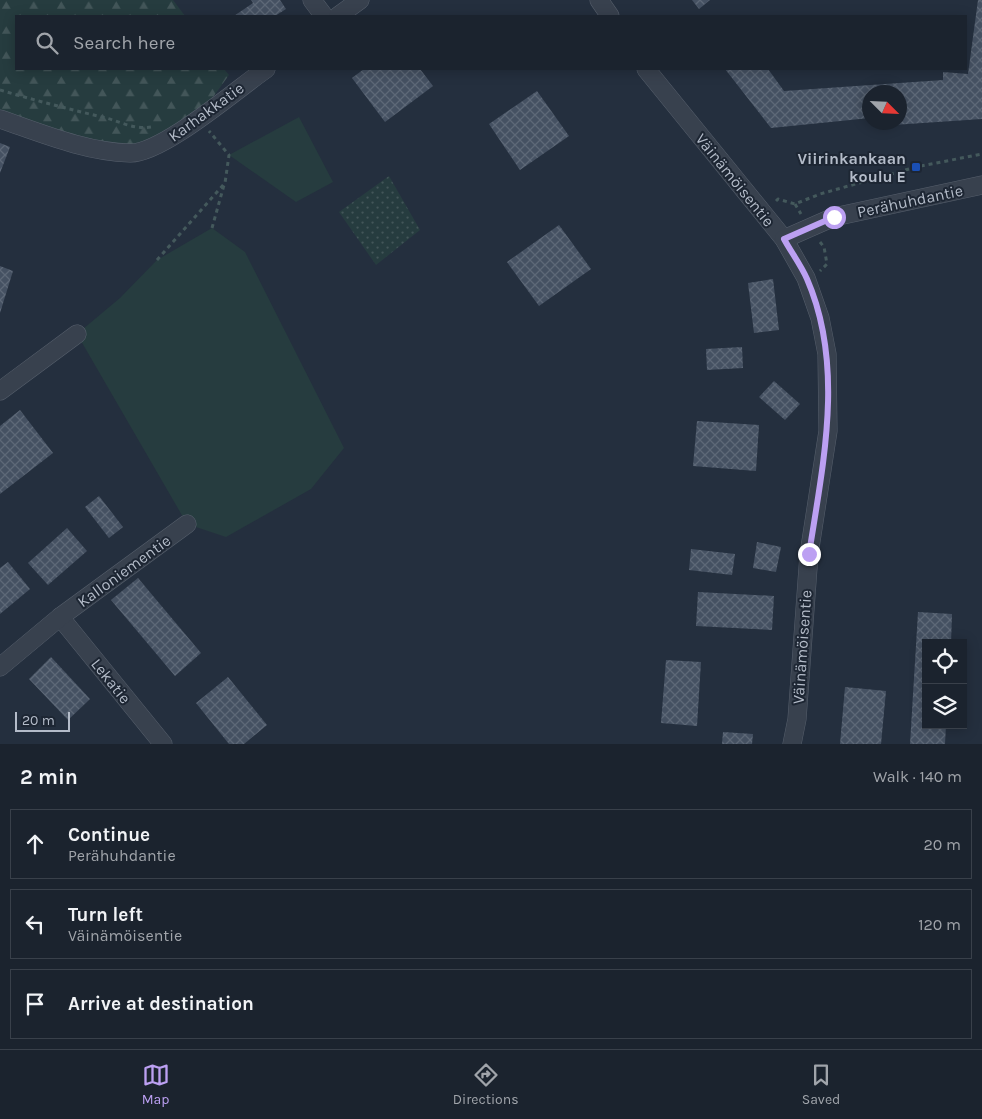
<!DOCTYPE html>
<html lang="en">
<head>
<meta charset="utf-8">
<style>
	body { margin:0; font-family:Karla,sans-serif; background:#242b36; color:#f1f3f6 }
	.controls { position:absolute; right:15px; bottom:15px; display:grid; overflow:hidden; border-radius:0px; box-shadow:0 2px 12px #0003 }
	.controls button { width:45px; height:45px; display:grid; place-items:center; padding:0; border:0; border-bottom:1px solid #39404a; background:#1b232e; color:#f1f3f6; font:25px sans-serif }
	.compass { position:absolute; left:862px; top:85px; width:45px; height:45px; border-radius:50%; background:#1b232e; box-shadow:0 2px 12px #0003; rotate:114deg }
	.scale { position:absolute; left:15px; bottom:12px; width:55px; box-sizing:border-box; padding-left:5px; border:2px solid #b4bcc9; border-top:0; font-size:14px; line-height:18px; white-space:nowrap; color:#b4bcc9; -webkit-text-stroke:4px #1d2633; paint-order:stroke }
	.stop { position:absolute; width:15px; height:15px; margin:-11px; border:4px solid #bca0f2; border-radius:50%; background:#fff }
	.stop.end { background:#bca0f2; border-color:#fff; box-shadow:0 1px 5px #0008 }
	.list { margin:0; padding:0; list-style:none }
	h2 { display:flex; justify-content:space-between; align-items:center; height:65px; margin:0; padding:0 20px; font-size:21px }
	h2 small { font-size:16px; font-weight:400; color:#a0a4aa }
	.list li { display:grid; grid-template-columns:32px 1fr auto; gap:15px; align-items:center; box-sizing:border-box; height:70px; margin:0 10px 10px; padding:0 10px; border:1px solid #39404a; border-radius:0px }
	.list b { display:block; font-size:19px; white-space:nowrap }
	.list p { margin:0; font-size:16px; white-space:nowrap; color:#a0a4aa }
	.list em { font-size:16px; font-style:normal; color:#a0a4aa }
	.icon { flex:none; width:28px; height:28px; fill:none; stroke:currentColor; stroke-width:2; stroke-linecap:round; stroke-linejoin:round }
	.map { position:relative; flex:none; width:982px; height:744px; overflow:hidden }
	.search { position:absolute; background:#1b232e; box-shadow:0 2px 12px #0003; left:15px; right:15px; top:15px; height:55px; display:flex; align-items:center; gap:12px; box-sizing:border-box; padding:0 18px; border-radius:0px; color:#a0a4aa; font-size:19px }
	.sheet { height:305px; background:#1b232e }
	nav { display:flex; justify-content:space-around; align-items:center; box-sizing:border-box; height:70px; border-top:1px solid #39404a; background:#1b232e; font-size:14px; color:#a0a4aa }
	nav a { display:grid; justify-items:center; gap:2px }
	nav .on { color:#bca0f2 }
	.map>svg:first-child { display:block }
	.green { fill:#263c3f }
	.forest { fill:url(#forest-firs) }
	.park { fill:url(#park-dots) }
	.building { fill:url(#building-cross-hatch) }
	.lines { fill:none; stroke-linecap:round; stroke-linejoin:round }
	.minor-casing { stroke:#565f6c; stroke-width:19 }
	.path { stroke:#44595c; stroke-width:3; stroke-dasharray:4 4; stroke-linecap:butt }
	.minor { stroke:#38414e; stroke-width:18 }
	.route { stroke:#bca0f2; stroke-width:6 }
	.transit-dot { fill:#1a4fb4; stroke:#1d2633; stroke-width:2 }
	.labels { text-anchor:middle; dominant-baseline:central; stroke-width:4; stroke-linejoin:round; paint-order:stroke }
	.street-label { font-size:16px; fill:#b4bcc9; stroke:#1d2633 }
	.poi-label { font-size:16px; font-weight:bold; fill:#b4bcc9; stroke:#1d2633; text-anchor:end }
</style>
</head>
<body>
<div class="map">
<svg width="982" height="744" viewBox="0 0 982 744">
	<defs>
		<pattern id="forest-firs" width="22" height="20" patternUnits="userSpaceOnUse" patternTransform="scale(1.25)"><rect width="22" height="20" fill="#263c3f"/><path d="M5 1l3.5 6h-7zM16 11l3.5 6h-7z" fill="#435659"/></pattern>
		<pattern id="park-dots" width="8" height="8" patternUnits="userSpaceOnUse" patternTransform="scale(1.25)"><rect width="8" height="8" fill="#263c3f"/><path d="M2 2h.1M6 6h.1" fill="none" stroke="#435659" stroke-width="1.8" stroke-linecap="round"/></pattern>
		<pattern id="building-cross-hatch" width="8" height="8" patternUnits="userSpaceOnUse" patternTransform="scale(1.25)"><rect width="8" height="8" fill="#455162"/><path d="M0 0l8 8M0 8l8-8" fill="none" stroke="#5d6877"/></pattern>
	</defs>
	<rect width="100%" height="100%" fill="#242f3e"/>
	<g class="green">
		<polygon points="299,117 333,182 296,202 229,155"/>
		<polygon points="212,228 245,252 344,448 311,489 226,537 187,524 77,334 120,298 157,260"/>
	</g>
	<polygon class="forest" points="0,0 173,0 185,16 16,16 16,69 224,69 229,75 198,118 132,154 0,119"/>
	<polygon class="park" points="389,176 420,230 376,265 339,212"/>
	<g class="building">
		<polygon points="251,0 280,0 286,9 275,16 234,16 253,3"/>
		<polygon points="692,0 710,0 699,9"/>
		<polygon points="978,0 982,0 982,119 893,125 893,122 900,122 900,92 870,92 870,118 771,128 725,69 768,69 784,91 943,80 943,72 968,74"/>
		<polygon points="364,69 420,69 433,86 385,122 352,78"/>
		<polygon points="537,91 569,136 520,170 489,124"/>
		<polygon points="0,143 10,147 0,173"/>
		<polygon points="559,225 591,269 539,306 507,262"/>
		<polygon points="0,266 13,271 0,313"/>
		<polygon points="773,279 779,330 754,333 748,283"/>
		<polygon points="742,347 743,368 707,370 706,349"/>
		<polygon points="774,381 800,404 785,420 759,397"/>
		<polygon points="20,410 53,453 0,494 0,426"/>
		<polygon points="697,421 759,425 756,471 693,466"/>
		<polygon points="99,496 123,527 109,538 85,507"/>
		<polygon points="67,528 87,551 48,585 28,563"/>
		<polygon points="757,542 781,547 776,572 753,568"/>
		<polygon points="691,549 735,554 732,575 689,570"/>
		<polygon points="8,562 30,589 0,614 0,568"/>
		<polygon points="138,578 201,653 175,676 111,600"/>
		<polygon points="698,592 774,596 772,630 696,626"/>
		<polygon points="918,612 952,614 951,643 926,643 926,725 946,725 945,744 910,744"/>
		<polygon points="51,657 90,699 68,720 29,679"/>
		<polygon points="666,660 701,662 697,726 661,723"/>
		<polygon points="228,677 267,725 244,744 229,744 196,703"/>
		<polygon points="845,687 886,691 881,744 840,744"/>
		<polygon points="723,732 753,734 752,744 722,744"/>
	</g>
	<g class="lines">
		<g class="minor-casing">
			<g id="minor">
				<polyline points="312,0 324,16"/>
				<polyline points="599,0 610,16"/>
				<polyline points="338,16 360,0"/>
				<polyline points="646,69 784,239 806,278 820,318 827,354 828,431 809,554 797,719 792,744"/>
				<path d="M0,119C41,133 86,152 130,153C162,154 237,89 266,69"/>
				<polyline points="784,239 834,217 982,185"/>
				<polyline points="0,391 77,334"/>
				<polyline points="60,617 163,744"/>
				<polyline points="0,667 60,617 187,524"/>
			</g>
		</g>
		<g class="path">
			<path d="M0,90C34,100 68,109 102,117C120,121 133,130 151,127"/>
			<polyline points="776,201 778,199 795,204 820,194 916,167 982,154"/>
			<polyline points="795,204 801,214"/>
			<polyline points="212,228 224,185"/>
			<polyline points="820,242 824,247 827,264 820,271"/>
			<polyline points="157,260 225,183 229,155 209,131"/>
		</g>
		<use href="#minor" class="minor"/>
	</g>
	<g class="lines">
		<path class="route" d="M809,554C823,464 845,366 807,279C801,265 791,252 784,239L834,217"/>
	</g>
	<rect class="transit-dot" x="911" y="162" width="10" height="10" rx="2.5"/>
	<g class="labels">
		<g class="street-label">
			<text transform="translate(206 112) rotate(-36)">Karhakkatie</text>
			<text transform="translate(735 180) rotate(51)">Väinämöisentie</text>
			<text transform="translate(910 201) rotate(-12)">Perähuhdantie</text>
			<text transform="translate(124 571) rotate(-36)">Kalloniementie</text>
			<text transform="translate(802 647) rotate(-86)">Väinämöisentie</text>
			<text transform="translate(111 681) rotate(51)">Lekatie</text>
		</g>
		<g class="poi-label">
			<text x="906" y="158">Viirinkankaan<tspan x="906" dy="18">koulu E</tspan></text>
		</g>
	</g>
</svg>
<div class="controls">
<button><svg class="icon" aria-label="locate" viewBox="0 0 24 24"><circle cx="12" cy="12" r="6"/><path d="M12 2v4M12 18v4M2 12h4M18 12h4"/></svg></button>
<button><svg class="icon" aria-label="layers" viewBox="0 0 24 24"><path d="M12 4l9 5-9 5-9-5zM3 14l9 5 9-5"/></svg></button>
</div>
<svg class="compass" viewBox="-18 -18 36 36"><path d="M0-13l5 13h-10z" fill="#e53935"/><path d="M0 13l5-13h-10z" fill="#a0a4aa"/></svg>
<div class="scale">20 m</div>
<div class="stop" style="left:834px;top:217px"></div>
<div class="stop end" style="left:809px;top:554px"></div>
<div class="search"><svg class="icon" aria-label="search" viewBox="0 0 24 24"><circle cx="10" cy="10" r="6"/><path d="M15 15l6 6"/></svg>Search here</div>
</div>
<section class="sheet">
<h2>2 min<small>Walk · 140 m</small></h2>
<ul class="list">
<li><svg class="icon" aria-label="ahead" viewBox="0 0 24 24"><path d="M12 20V5M6 11l6-6 6 6"/></svg><div><b>Continue</b><p>Perähuhdantie</p></div><em>20 m</em></li>
<li><svg class="icon" aria-label="left" viewBox="0 0 24 24"><path d="M17 20v-9H6M10 6l-5 5 5 5"/></svg><div><b>Turn left</b><p>Väinämöisentie</p></div><em>120 m</em></li>
<li><svg class="icon" aria-label="arrive" viewBox="0 0 24 24"><path d="M6 21V4h12l-3 4 3 4H6"/></svg><div><b>Arrive at destination</b></div></li>
</ul>
</section>
<nav>
<a class="on"><svg class="icon" aria-label="map" viewBox="0 0 24 24"><path d="M3 6l6-2 6 2 6-2v14l-6 2-6-2-6 2zM9 4v14M15 6v14"/></svg>Map</a>
<a><svg class="icon" aria-label="directions" viewBox="0 0 24 24"><path d="M12 3l9 9-9 9-9-9zM9 14v-3h6M13 9l2 2-2 2"/></svg>Directions</a>
<a><svg class="icon" aria-label="saved" viewBox="0 0 24 24"><path d="M7 4h10v16l-5-4-5 4z"/></svg>Saved</a>
</nav>
</body>
</html>
